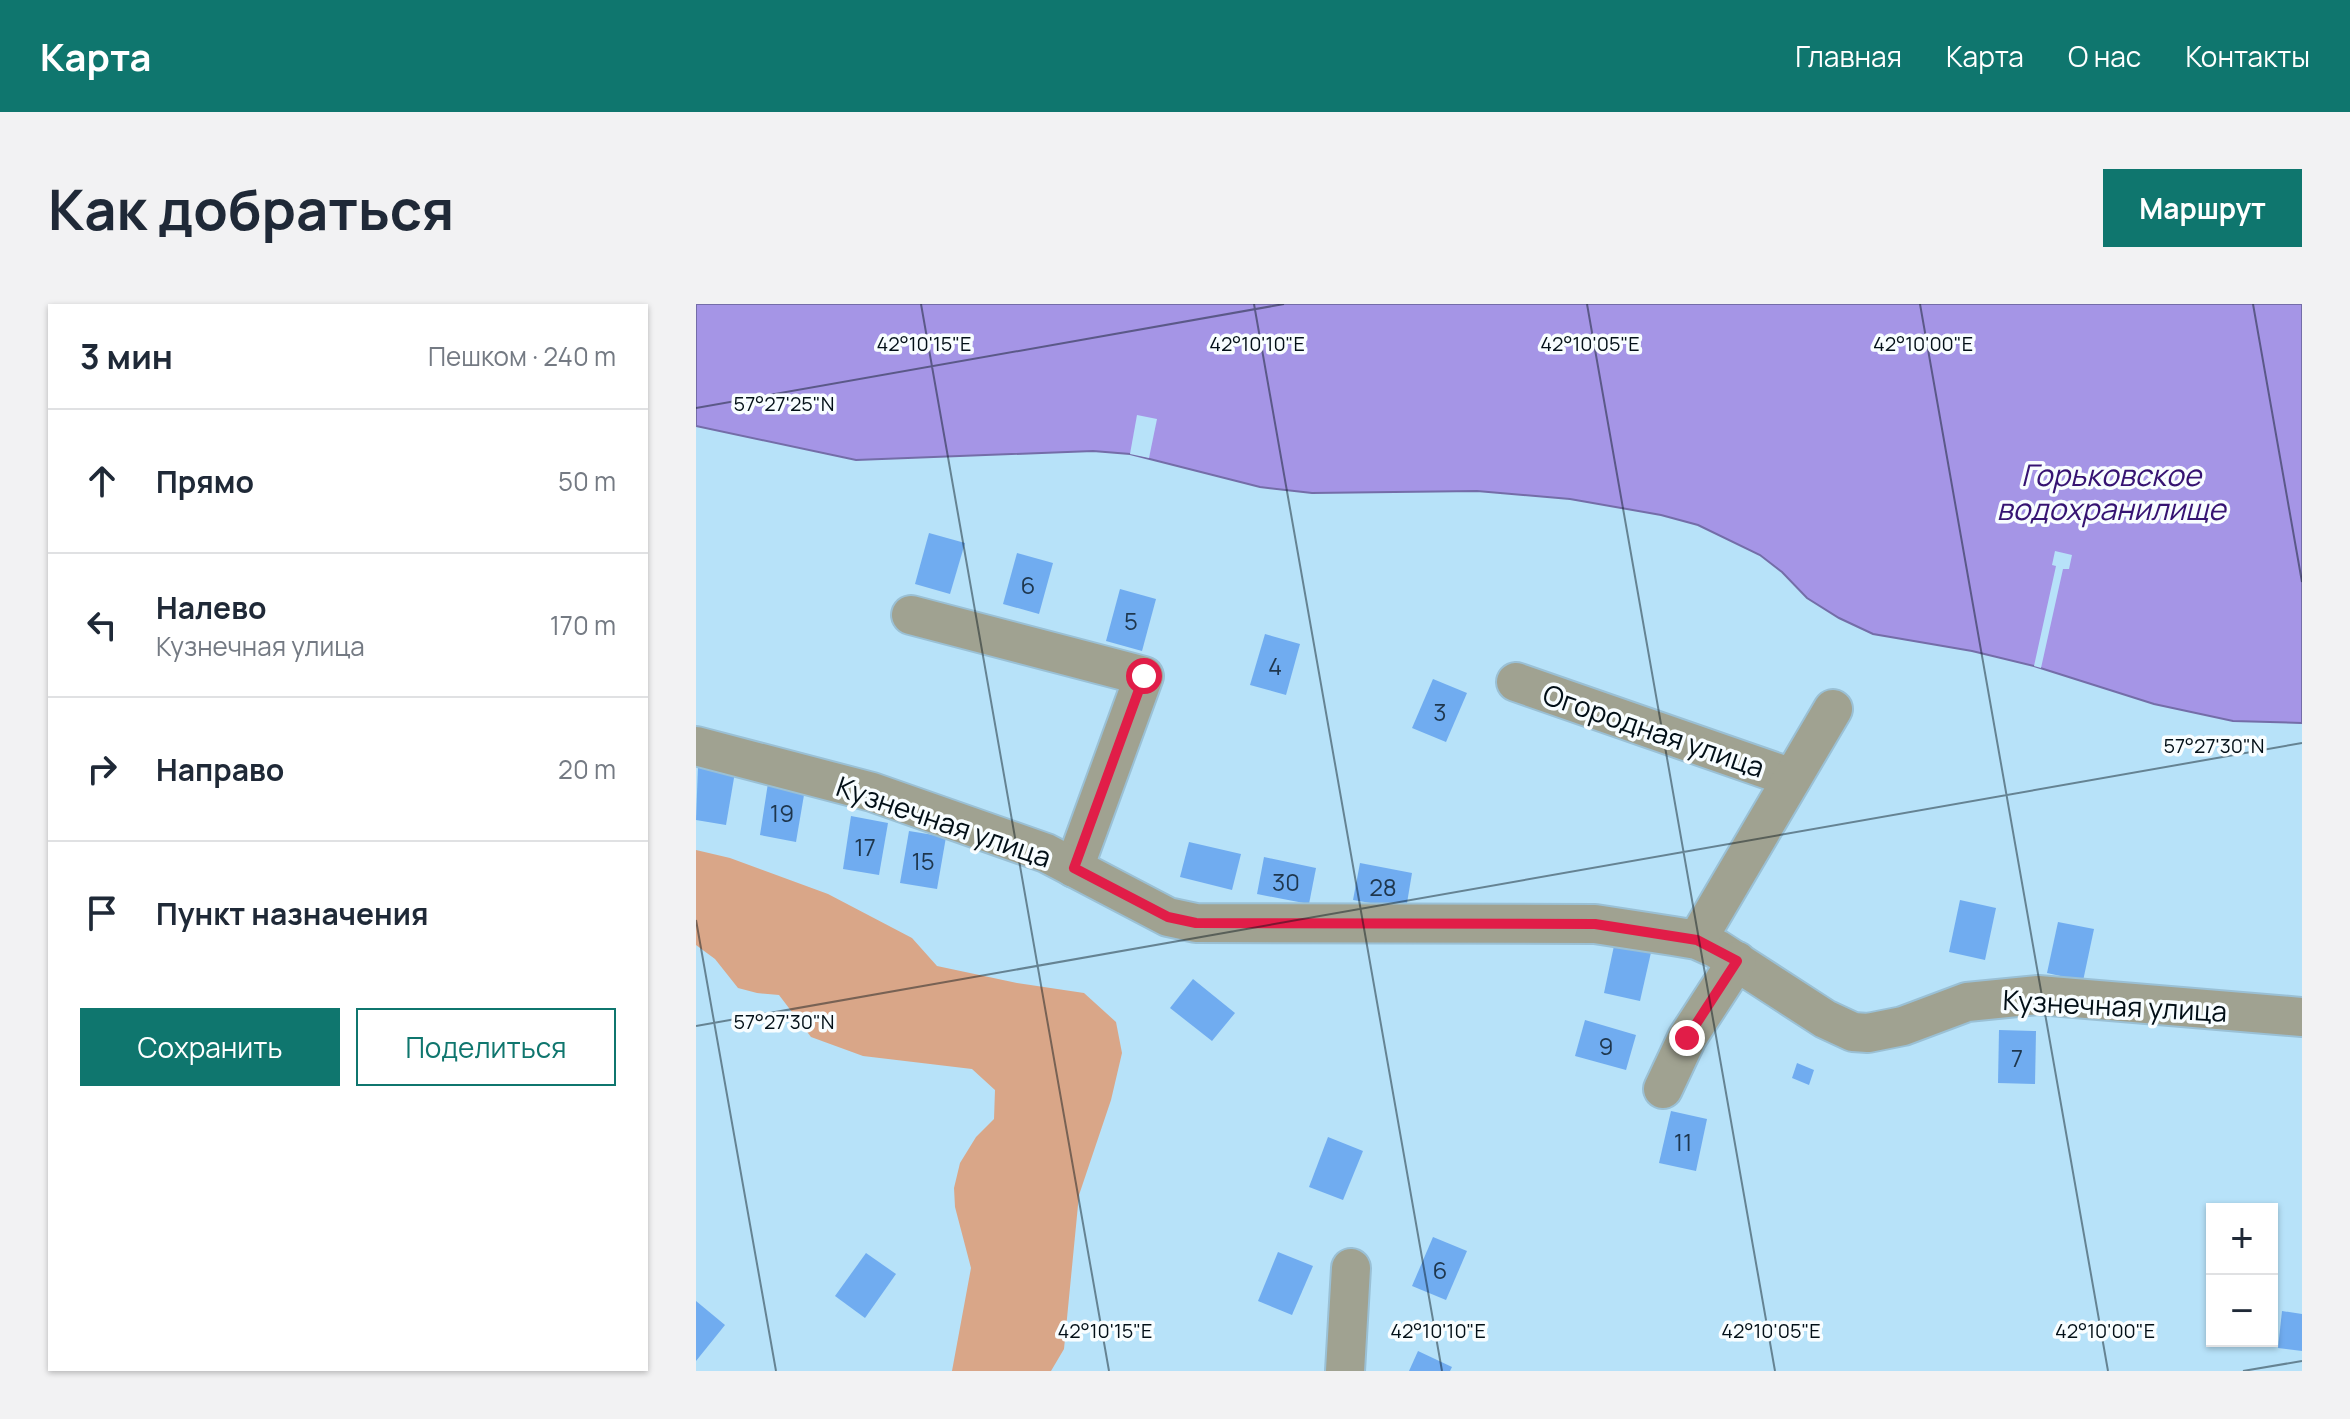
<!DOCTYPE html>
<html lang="ru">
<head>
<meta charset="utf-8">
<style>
	body { margin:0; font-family:Manrope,sans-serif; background:#f2f2f3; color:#1f2937 }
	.controls { position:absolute; right:24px; bottom:24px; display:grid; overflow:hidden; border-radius:0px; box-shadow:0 2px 6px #0004 }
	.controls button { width:72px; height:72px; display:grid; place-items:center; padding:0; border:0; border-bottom:2px solid #e0e1e3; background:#fff; color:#1f2937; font:40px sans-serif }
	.stop { position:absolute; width:24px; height:24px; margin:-18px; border:6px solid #e11d48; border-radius:50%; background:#fff }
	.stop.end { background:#e11d48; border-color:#fff; box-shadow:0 2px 8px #0008 }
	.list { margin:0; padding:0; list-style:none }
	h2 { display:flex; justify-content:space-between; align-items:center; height:104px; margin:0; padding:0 32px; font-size:34px }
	h2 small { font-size:26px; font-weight:400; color:#747a83 }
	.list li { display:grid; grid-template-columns:52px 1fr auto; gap:24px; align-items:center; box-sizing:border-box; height:144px; padding:0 32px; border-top:2px solid #e0e1e3 }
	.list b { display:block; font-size:30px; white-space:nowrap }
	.list p { margin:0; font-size:26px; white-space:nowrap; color:#747a83 }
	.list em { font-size:26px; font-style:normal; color:#747a83 }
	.actions { display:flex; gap:16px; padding:24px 32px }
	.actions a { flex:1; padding:18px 0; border:2px solid #0f766e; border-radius:0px; text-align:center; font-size:28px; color:#0f766e }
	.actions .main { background:#0f766e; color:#fff }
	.icon { flex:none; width:44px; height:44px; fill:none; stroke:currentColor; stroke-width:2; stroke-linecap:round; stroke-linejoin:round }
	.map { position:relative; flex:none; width:1606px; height:1067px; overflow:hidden; border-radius:0px }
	header { display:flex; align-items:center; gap:48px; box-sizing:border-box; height:112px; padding:0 40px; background:#0f766e; color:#fff }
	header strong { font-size:38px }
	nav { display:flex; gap:44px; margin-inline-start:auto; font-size:28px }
	.intro { display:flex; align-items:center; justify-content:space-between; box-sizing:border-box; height:192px; padding:0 48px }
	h1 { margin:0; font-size:56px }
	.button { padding:20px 36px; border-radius:0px; background:#0f766e; color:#fff; font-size:28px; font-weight:700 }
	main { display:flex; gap:48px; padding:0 48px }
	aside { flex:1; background:#fff; border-radius:0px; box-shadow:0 2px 6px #0004 }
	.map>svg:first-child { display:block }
	.green { fill:#d9a688 }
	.water { fill:#a595e6; stroke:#746da8; stroke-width:2 }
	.pier { fill:#b7e2f9 }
	.building { fill:#70acf0 }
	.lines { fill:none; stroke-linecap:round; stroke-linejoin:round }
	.minor-casing { stroke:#9ac0d5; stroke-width:42 }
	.minor { stroke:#a0a291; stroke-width:38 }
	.route { stroke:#e11d48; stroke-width:10 }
	.ticks { fill:none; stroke:#020f17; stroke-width:2; stroke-opacity:0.45 }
	.labels { text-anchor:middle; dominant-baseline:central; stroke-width:7; stroke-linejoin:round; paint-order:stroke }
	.number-label { font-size:24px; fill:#1e364d }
	.street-label { font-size:28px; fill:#020f17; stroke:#f8fdff }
	.water-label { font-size:30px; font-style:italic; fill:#361372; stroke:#f8fdff }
	.ticks-label { font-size:20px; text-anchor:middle; fill:#020f17; stroke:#f8fdff; stroke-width:7; stroke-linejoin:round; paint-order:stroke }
</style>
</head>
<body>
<header>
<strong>Карта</strong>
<nav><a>Главная</a><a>Карта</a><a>О нас</a><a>Контакты</a></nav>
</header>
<div class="intro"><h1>Как добраться</h1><a class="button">Маршрут</a></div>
<main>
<aside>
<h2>3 мин<small>Пешком · 240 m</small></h2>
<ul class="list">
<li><svg class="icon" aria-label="ahead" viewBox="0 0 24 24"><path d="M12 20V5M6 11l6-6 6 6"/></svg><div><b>Прямо</b></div><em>50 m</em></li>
<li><svg class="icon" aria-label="left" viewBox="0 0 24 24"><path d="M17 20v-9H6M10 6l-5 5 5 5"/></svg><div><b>Налево</b><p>Кузнечная улица</p></div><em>170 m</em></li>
<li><svg class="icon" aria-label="right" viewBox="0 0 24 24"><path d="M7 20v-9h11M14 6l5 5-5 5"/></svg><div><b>Направо</b></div><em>20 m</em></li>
<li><svg class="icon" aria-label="arrive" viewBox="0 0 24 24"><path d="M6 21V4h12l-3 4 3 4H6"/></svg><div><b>Пункт назначения</b></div></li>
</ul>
<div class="actions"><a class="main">Сохранить</a><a>Поделиться</a></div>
</aside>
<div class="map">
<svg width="1606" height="1067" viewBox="0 0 1606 1067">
	<rect width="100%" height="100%" fill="#b7e2f9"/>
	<polygon class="green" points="0,546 34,554 132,590 216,634 241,662 321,679 388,689 420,718 426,749 415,796 383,891 368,1045 355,1067 256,1067 275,964 259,903 258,884 264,859 280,833 298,815 299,786 276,765 167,752 115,733 83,691 61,689 42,684 19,655 0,641"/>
	<polygon class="water" points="0,0 1606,0 1606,419 1537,417 1458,400 1338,362 1276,347 1177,330 1143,314 1111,294 1086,268 1064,251 1002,221 965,211 874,195 781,187 616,189 564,183 434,150 397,147 160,156 0,122"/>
	<g class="pier">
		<polygon points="441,111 461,115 453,154 434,150"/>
		<polygon points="1359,247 1376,251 1373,265 1367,265 1345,364 1338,362 1360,262 1356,261"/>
	</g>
	<g class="building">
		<polygon points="233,229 269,239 254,290 219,280"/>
		<polygon points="321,249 357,259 343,310 307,300"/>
		<polygon points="424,285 460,295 446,347 410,337"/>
		<polygon points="569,330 604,340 590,391 554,381"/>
		<polygon points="737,375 771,389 750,438 716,424"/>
		<polygon points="2,462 39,468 30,521 0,516"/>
		<polygon points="72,479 109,485 100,538 64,531"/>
		<polygon points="155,512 192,519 183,571 147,565"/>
		<polygon points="213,527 250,533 241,585 204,579"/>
		<polygon points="493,538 545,550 536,586 484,573"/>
		<polygon points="568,553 620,564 613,600 561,590"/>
		<polygon points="664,559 716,569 710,605 657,596"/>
		<polygon points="1264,596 1300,604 1289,656 1253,648"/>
		<polygon points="1362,618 1398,625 1387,677 1351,669"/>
		<polygon points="919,637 956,644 944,697 908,689"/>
		<polygon points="497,675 539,709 516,737 474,704"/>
		<polygon points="889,716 940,731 930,766 879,752"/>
		<polygon points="1303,726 1340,727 1339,780 1302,779"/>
		<polygon points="1101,759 1118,766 1113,781 1096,774"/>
		<polygon points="975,807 1011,815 1000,867 963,859"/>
		<polygon points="632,833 667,847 647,896 613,883"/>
		<polygon points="737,933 771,947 750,996 716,982"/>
		<polygon points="582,948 617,962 596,1011 562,997"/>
		<polygon points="170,949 200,970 169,1014 139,992"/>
		<polygon points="0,997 29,1021 0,1057"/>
		<polygon points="1586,1007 1606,1010 1606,1047 1582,1044"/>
		<polygon points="722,1047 756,1063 754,1067 713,1067"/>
	</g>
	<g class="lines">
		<g class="minor-casing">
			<g id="minor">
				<polyline points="215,311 448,372 378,564"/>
				<polyline points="820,378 1096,474"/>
				<polyline points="0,442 176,488 350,549 472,613 500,619 899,620 977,632 1001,636 1021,645 1129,715 1157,728 1172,729 1207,722 1271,698 1342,691 1606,713"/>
				<polyline points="1001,636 1137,405"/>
				<polyline points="967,785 991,734 1041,657"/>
				<polyline points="649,1067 655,964"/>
			</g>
		</g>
		<use href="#minor" class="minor"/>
	</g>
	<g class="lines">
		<polyline class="route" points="448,372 378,564 472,613 500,619 899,620 1001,636 1041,657 991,734"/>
	</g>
	<path class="ticks" d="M225,0L413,1067M558,0L746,1067M891,0L1079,1067M1224,0L1412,1067M1557,0L1606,278M0,104L588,0M0,616L80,1067M0,722L1606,439M1547,1067L1606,1057"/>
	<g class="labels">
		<g class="number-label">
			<text x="332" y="280">6</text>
			<text x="435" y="316">5</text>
			<text x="579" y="361">4</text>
			<text x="744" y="407">3</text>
			<text x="86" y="508">19</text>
			<text x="169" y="542">17</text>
			<text x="227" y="556">15</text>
			<text x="590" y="577">30</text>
			<text x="687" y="582">28</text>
			<text x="910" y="741">9</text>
			<text x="1321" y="753">7</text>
			<text x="987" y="837">11</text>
			<text x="744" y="965">6</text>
		</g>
		<g class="street-label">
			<text transform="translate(958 426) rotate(19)">Огородная улица</text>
			<text transform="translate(248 517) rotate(19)">Кузнечная улица</text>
			<text transform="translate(1419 701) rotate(3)">Кузнечная улица</text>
		</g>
		<g class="water-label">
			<text x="1415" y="170">Горьковское<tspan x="1415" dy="34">водохранилище</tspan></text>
		</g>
	</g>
	<g class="ticks-label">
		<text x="228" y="47">42°10'15"E</text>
		<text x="561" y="47">42°10'10"E</text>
		<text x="894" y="47">42°10'05"E</text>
		<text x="1227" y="47">42°10'00"E</text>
		<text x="88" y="107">57°27'25"N</text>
		<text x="1518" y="449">57°27'30"N</text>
		<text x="88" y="725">57°27'30"N</text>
		<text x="409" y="1034">42°10'15"E</text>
		<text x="742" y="1034">42°10'10"E</text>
		<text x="1075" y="1034">42°10'05"E</text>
		<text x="1409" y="1034">42°10'00"E</text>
	</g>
</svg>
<div class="controls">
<button>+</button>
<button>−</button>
</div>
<div class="stop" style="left:448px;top:372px"></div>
<div class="stop end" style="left:991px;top:734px"></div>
</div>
</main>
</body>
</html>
